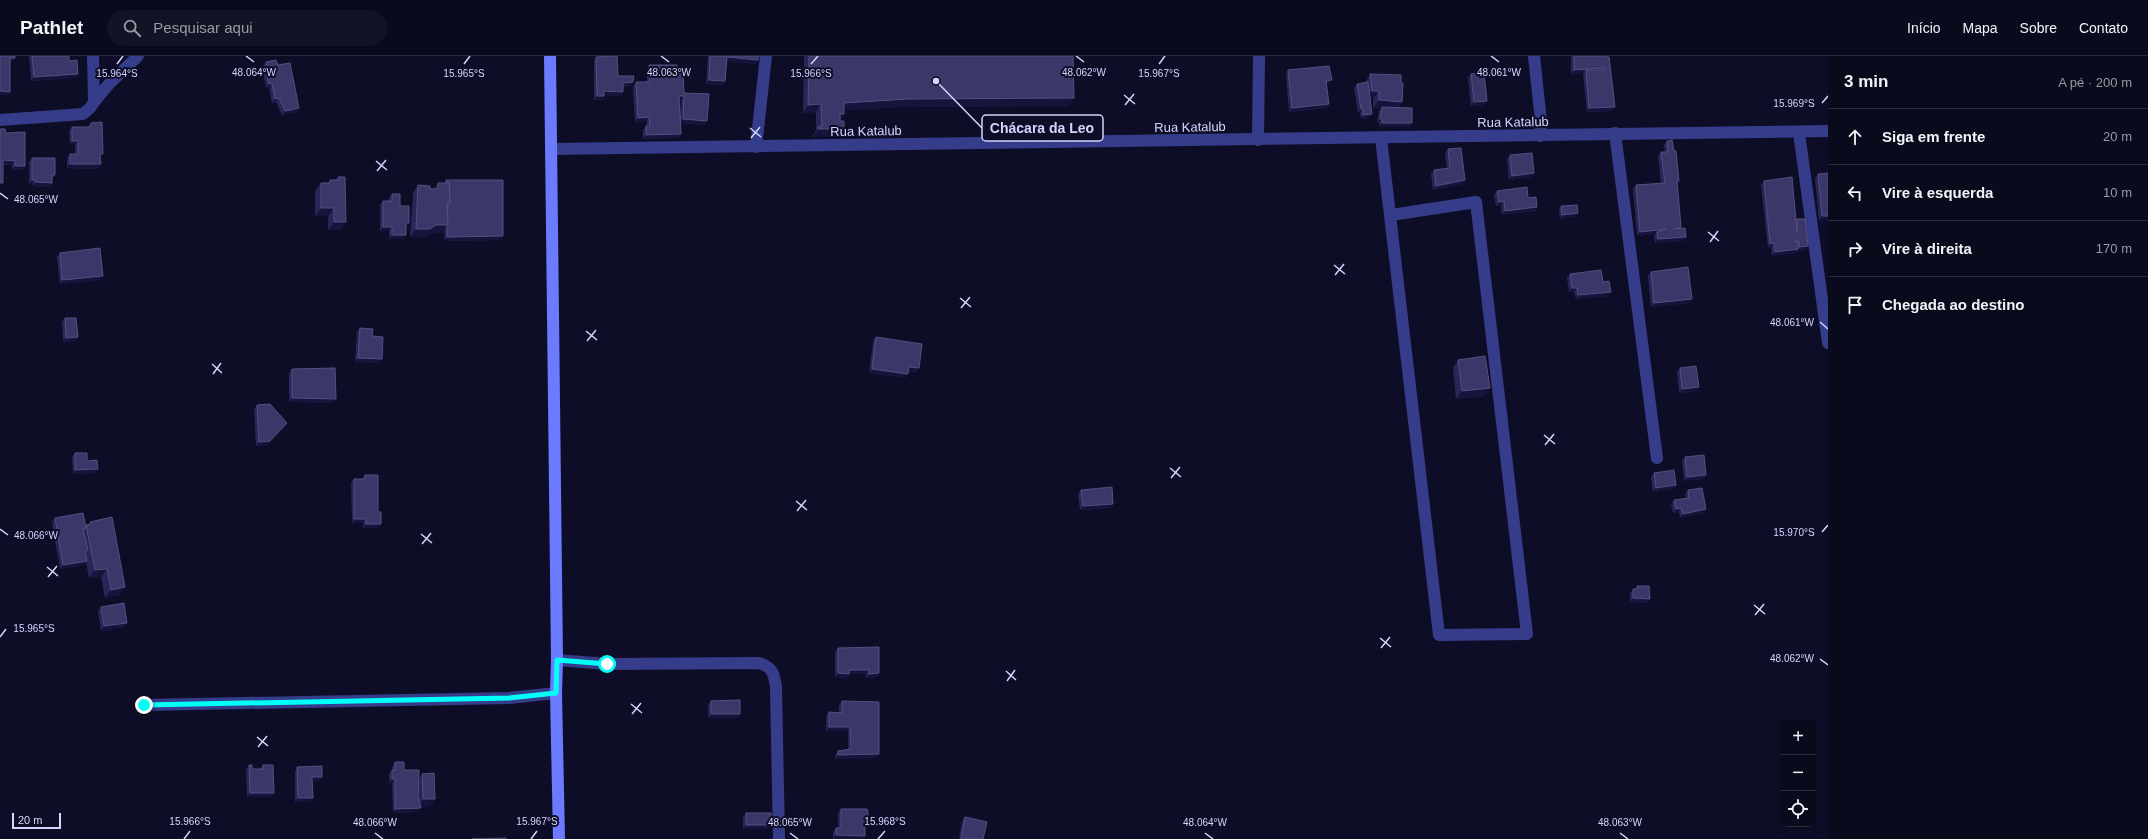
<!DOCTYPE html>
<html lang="pt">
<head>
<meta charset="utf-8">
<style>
	body { margin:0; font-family:Helvetica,sans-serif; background:#131326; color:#f1f3f6 }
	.controls { position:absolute; right:12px; bottom:12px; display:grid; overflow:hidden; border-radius:8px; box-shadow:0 2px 10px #0003 }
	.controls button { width:36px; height:36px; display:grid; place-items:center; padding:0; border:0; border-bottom:1px solid #2a2b3b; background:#0a0a1d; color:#f1f3f6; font:20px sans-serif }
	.scale { position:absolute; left:12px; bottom:10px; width:49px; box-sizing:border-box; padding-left:4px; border:2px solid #d4d4ff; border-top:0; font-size:11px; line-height:14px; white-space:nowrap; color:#d4d4ff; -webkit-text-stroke:3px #0e0d27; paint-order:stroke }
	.stop { position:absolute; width:12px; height:12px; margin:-9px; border:3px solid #00fff7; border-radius:50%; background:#fff }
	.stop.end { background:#00fff7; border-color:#fff; box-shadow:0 1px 4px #0008 }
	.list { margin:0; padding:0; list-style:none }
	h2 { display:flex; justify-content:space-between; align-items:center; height:52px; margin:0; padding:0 16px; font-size:17px }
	h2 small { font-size:13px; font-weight:400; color:#999aa4 }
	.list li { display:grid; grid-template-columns:26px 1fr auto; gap:12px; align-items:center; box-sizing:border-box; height:56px; padding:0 16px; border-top:1px solid #2a2b3b }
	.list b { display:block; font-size:15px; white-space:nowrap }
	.list em { font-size:13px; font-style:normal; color:#999aa4 }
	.icon { flex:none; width:22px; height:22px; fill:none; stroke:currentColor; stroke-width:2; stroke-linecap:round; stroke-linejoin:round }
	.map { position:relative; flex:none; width:1828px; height:783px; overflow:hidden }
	header { display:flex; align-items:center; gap:24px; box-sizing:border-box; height:56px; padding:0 20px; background:#0a0a1d; border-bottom:1px solid #2a2b3b }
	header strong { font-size:19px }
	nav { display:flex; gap:22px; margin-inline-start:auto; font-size:14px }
	.search { width:280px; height:36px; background:#131326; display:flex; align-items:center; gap:10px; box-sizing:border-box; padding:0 14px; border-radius:22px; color:#999aa4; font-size:15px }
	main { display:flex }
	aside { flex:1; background:#0a0a1d }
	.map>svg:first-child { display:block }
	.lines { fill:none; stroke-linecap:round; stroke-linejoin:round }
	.street { stroke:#353d8a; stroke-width:12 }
	.secondary { stroke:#6b7aff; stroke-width:12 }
	.wall { fill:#292557; fill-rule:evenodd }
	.shaded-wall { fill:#16143c }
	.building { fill:#3b3869; stroke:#535080 }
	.route { stroke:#00fff7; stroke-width:5 }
	.ticks { fill:none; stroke:#d4d4ff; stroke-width:1.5 }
	.labels { text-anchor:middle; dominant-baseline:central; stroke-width:4; stroke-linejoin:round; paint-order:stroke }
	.street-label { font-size:13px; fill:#d4d4ff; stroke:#0e0d27 }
	.ticks-label { font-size:10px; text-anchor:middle; fill:#d4d4ff; stroke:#0e0d27; stroke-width:4; stroke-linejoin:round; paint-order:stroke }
	.leader { fill:none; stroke:#d4d4ff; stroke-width:1.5 }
	.callout-dot { fill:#d4d4ff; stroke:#0e0d27; stroke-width:1.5 }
	.callout { fill:#0e0d27; stroke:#d4d4ff; stroke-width:1.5 }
	.callout-label { font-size:14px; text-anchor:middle; font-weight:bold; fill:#d4d4ff }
</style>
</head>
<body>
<header>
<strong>Pathlet</strong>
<div class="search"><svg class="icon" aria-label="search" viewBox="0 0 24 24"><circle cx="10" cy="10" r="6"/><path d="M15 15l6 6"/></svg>Pesquisar aqui</div>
<nav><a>Início</a><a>Mapa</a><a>Sobre</a><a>Contato</a></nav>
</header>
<main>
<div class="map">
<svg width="1828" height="783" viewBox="0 0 1828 783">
	<rect width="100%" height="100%" fill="#0e0d27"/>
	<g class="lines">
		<g class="street">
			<polyline points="1534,0 1541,65 1540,80"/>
			<polyline points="94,46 109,28 138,0"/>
			<polyline points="0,64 83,58 90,52 94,46 93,0"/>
			<polyline points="1615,77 1657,402"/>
			<polyline points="1799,77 1828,287"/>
			<polyline points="1381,82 1439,579 1527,578 1476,146 1391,159"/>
			<polyline points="1258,84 1259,0"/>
			<polyline points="756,91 766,0"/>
			<polyline points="551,93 1828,75"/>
			<path d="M557,604L607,608L759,607C773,611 774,618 776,631L779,783"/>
			<polyline points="144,649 509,642 556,637"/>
		</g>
		<polyline class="secondary" points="550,0 557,604 556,637 559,783"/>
	</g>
	<g class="wall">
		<polygon points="29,0 69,0 69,5 75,22 31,25"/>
		<polygon points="708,0 759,0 758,4 755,8 727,5 725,25 722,29 706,28"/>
		<polygon points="804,0 1073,0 1069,50 901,51 844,54 844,58 840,64 839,81 813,81 813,79 816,74 816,56 803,57"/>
		<polygon points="1571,0 1606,0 1612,55 1587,56 1583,18 1584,17 1571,18"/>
		<polygon points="596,1 618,20 633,26 630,30 623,31 620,40 604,39 604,40 602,44 594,44 594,5"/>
		<polygon points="266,6 278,9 297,56 282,59 276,46 272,47 269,31 266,32 263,16 264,13 263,10"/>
		<path d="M649,9L677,18L684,37L704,69L681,67V78L679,82L643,83V74L646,70H647L646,65L635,66L633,30L636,26H647V14ZM679,44H681L680,60Z"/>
		<polygon points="1288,14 1329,28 1326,29 1329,48 1326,52 1289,56 1286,18"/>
		<polygon points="1370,18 1401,27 1402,46 1398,52 1409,71 1379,71 1379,67 1377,67 1379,55 1381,53 1373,52 1373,43 1370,43 1369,62 1361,63 1360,57 1358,57 1354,32 1357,28 1365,27"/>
		<polygon points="1471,18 1484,49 1471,50 1468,22"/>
		<polygon points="91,67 100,102 101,108 98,113 67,112 67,102 70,98 75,98 75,89 70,89 69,75 72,71 88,71"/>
		<polygon points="0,73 6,77 25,110 23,114 12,114 12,109 3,109 0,131"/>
		<polygon points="1667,85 1674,95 1679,125 1677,128 1680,173 1686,181 1683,185 1655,187 1654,180 1655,178 1637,180 1633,133 1636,129 1661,127 1658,100 1661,96 1665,96 1664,89"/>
		<polygon points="1448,93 1465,124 1462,128 1433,134 1431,118 1434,114 1447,113 1445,97"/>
		<polygon points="1510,99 1534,117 1531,121 1509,124 1507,103"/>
		<polygon points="32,102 55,119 52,123 52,127 49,131 33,130 32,128 29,128 29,106"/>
		<polygon points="1828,117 1828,164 1819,164 1815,122 1818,118"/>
		<polygon points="338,121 346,166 340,174 328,174 328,160 315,160 315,135 321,127 328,127 330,124 336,124"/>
		<polygon points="446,124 500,184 445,185 444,174 442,177 431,177 424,181 410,181 413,137 418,129 430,133 434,133 438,127 445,127"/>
		<polygon points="1764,125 1796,165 1797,163 1806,194 1798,195 1796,197 1772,200 1771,191 1768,192 1761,129"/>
		<polygon points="1497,135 1528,142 1537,151 1535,155 1502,159 1501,149 1496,150 1494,139"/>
		<polygon points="392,138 400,150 409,167 407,171 406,171 406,179 403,183 389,183 389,175 380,175 380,149 383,145 389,145 389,142"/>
		<polygon points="1561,150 1578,157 1575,161 1560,163 1559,154"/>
		<polygon points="60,197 100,224 60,228 57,201"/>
		<polygon points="1651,216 1689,247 1651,251 1648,220"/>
		<polygon points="1570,218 1603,226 1611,236 1608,240 1576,243 1574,236 1569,236 1567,222"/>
		<polygon points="65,262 75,285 63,286 62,266"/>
		<polygon points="360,272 382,303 379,307 355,306 357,276"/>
		<polygon points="876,281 916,316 908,315 905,322 869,317 873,285"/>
		<polygon points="1458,304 1490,332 1484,340 1456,343 1453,312"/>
		<polygon points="1680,312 1696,335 1679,337 1677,316"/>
		<polygon points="292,313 333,347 289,346 289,317"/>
		<polygon points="257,349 287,367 284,371 267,389 256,390 254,353"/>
		<polygon points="75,397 87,405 98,413 95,417 73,418 72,401"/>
		<polygon points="1685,401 1706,419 1703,423 1684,425 1682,405"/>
		<polygon points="1654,417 1676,429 1673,433 1653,436 1651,421"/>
		<polygon points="365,419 379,472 363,472 363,467 352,467 351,427 354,423 362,423"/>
		<polygon points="1081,434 1110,452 1080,454 1078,438"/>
		<polygon points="1688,434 1706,453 1704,457 1680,462 1679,456 1673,457 1671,448 1674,444 1686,442 1685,438"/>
		<polygon points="55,462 85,470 86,469 88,469 90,466 125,531 119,539 105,542 101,521 89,522 86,506 84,509 60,513 52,466"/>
		<polygon points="1637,530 1650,543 1647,547 1630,546 1630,537 1633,533 1635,533"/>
		<polygon points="101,551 124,571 101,575 98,555"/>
		<polygon points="838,592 879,617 876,621 866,622 866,618 849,618 847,622 835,621 835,596"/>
		<polygon points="711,645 740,658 737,662 708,662 708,649"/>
		<polygon points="842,645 879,698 876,702 835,703 835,699 838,695 848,694 848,675 826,675 826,660 829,656 839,657 839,649"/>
		<polygon points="395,706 404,714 419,723 422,718 435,743 429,751 420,751 418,756 393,757 392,727 389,727 389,718 392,714 392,711"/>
		<polygon points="249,709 252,713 260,713 263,709 274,737 271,741 247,741 246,713"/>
		<polygon points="297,711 322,721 319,725 312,725 310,746 295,746 295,715"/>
		<polygon points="841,753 870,766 867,770 865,771 862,783 833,783 833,776 836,772 838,772 838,757"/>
		<polygon points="746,757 768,773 743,773 743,761"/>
		<polygon points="965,761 983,783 959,783 962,765"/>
	</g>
	<g class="shaded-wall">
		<polygon points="727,1 758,4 755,8 724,5"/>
		<polygon points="10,2 15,2 12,6 7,6"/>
		<polygon points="1605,12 1603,16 1586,14 1584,17 1571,18 1574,14"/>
		<polygon points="78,18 75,22 31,25 34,21"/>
		<polygon points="709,24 725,25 722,29 706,28"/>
		<polygon points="1332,24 1329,28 1323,29 1326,25"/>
		<polygon points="633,26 630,30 620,31 623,27"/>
		<polygon points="272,27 269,31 266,32 269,28"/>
		<polygon points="0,35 10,36 8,40 0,39"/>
		<polygon points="604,35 623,36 620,40 601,39"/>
		<polygon points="1372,35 1379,35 1373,43 1366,43"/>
		<polygon points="597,40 604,40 602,44 594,44"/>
		<polygon points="679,40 684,40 681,44 676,44"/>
		<polygon points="279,42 276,46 272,47 275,43"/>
		<polygon points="1074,42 1069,50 901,51 838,55 844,47 907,43"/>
		<polygon points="1379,44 1402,46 1397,54 1382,51 1381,53 1373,52"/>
		<polygon points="1487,45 1484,49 1471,50 1474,46"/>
		<polygon points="821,48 816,56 803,57 808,49"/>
		<polygon points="1329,48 1326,52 1289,56 1292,52"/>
		<polygon points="1615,51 1612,55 1587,56 1589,52"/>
		<polygon points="299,52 297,56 282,59 285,55"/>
		<polygon points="1361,53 1363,53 1360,57 1358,57"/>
		<polygon points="840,58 844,58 838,66"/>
		<polygon points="1372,58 1369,62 1361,63 1363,59"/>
		<polygon points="649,61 646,65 635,66 638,62"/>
		<polygon points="683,63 707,65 704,69 680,67"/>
		<polygon points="1380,63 1382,63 1379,67 1377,67"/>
		<polygon points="1382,67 1412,67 1409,71 1379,71"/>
		<polygon points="818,73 844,73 839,81 813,81"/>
		<polygon points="681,78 679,82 643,83 646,79"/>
		<polygon points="72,85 78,85 75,89 70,89"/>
		<polygon points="3,104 15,105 12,109 1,108"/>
		<polygon points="70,108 101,108 98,113 67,112"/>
		<polygon points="15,110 25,110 23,114 12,114"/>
		<polygon points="1534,117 1531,121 1509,124 1512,120"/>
		<polygon points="32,124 35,124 32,128 29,128"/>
		<polygon points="1465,124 1462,128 1433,134 1436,130"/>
		<polygon points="35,126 52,127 49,131 33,130"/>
		<polygon points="0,127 3,127 0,131"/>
		<polygon points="1504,145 1501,149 1496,150 1499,146"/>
		<polygon points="1537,151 1535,155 1502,159 1505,155"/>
		<polygon points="321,152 334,152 328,160 315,160"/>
		<polygon points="1578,157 1575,161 1560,163 1562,159"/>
		<polygon points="1822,160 1828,160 1828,164 1819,164"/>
		<polygon points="334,166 346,166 340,174 328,174"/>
		<polygon points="406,167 409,167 407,171 403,171"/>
		<polygon points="436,169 448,169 442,177 431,177 424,181 410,181 416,173"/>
		<polygon points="383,171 392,171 389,175 380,175"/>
		<polygon points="1666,173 1657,176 1655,178 1637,180 1640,176"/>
		<polygon points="392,179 406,179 403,183 389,183"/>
		<polygon points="503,180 500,184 445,185 447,181"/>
		<polygon points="1686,181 1683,185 1655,187 1658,183"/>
		<polygon points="1774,187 1771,191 1768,192 1770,188"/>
		<polygon points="1808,190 1806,194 1798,195 1796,197 1772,200 1775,196 1797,194 1799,191"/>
		<polygon points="103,220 100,224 60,228 62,224"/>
		<polygon points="1572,232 1577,232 1574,236 1569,236"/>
		<polygon points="1611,236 1608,240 1576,243 1578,239"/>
		<polygon points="1692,243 1689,247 1651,251 1654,247"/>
		<polygon points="78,281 75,285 63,286 66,282"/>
		<polygon points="358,302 382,303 379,307 355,306"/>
		<polygon points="909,311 919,312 916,316 906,315"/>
		<polygon points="872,313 908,318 905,322 869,317"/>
		<polygon points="1699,331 1696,335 1679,337 1682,333"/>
		<polygon points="1490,332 1484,340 1456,343 1462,335"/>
		<polygon points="292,342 336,343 333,347 289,346"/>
		<polygon points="287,367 284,371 267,389 256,390 259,386"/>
		<polygon points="98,413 95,417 73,418 75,414"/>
		<polygon points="1706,419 1703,423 1684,425 1687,421"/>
		<polygon points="1676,429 1673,433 1653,436 1656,432"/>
		<polygon points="1113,448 1110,452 1080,454 1083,450"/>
		<polygon points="1681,452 1679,456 1673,457 1676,453"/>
		<polygon points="1706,453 1704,457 1680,462 1683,458"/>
		<polygon points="354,463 366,463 363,467 352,467"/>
		<polygon points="366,468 381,468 379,472 363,472"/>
		<polygon points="87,505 84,509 60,513 63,509"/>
		<polygon points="107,513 101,521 89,522 95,514"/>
		<polygon points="125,531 119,539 105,542 111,534"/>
		<polygon points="1633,542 1650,543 1647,547 1630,546"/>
		<polygon points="127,567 124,571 101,575 104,570"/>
		<polygon points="849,614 869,614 866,618 849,618 847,622 835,621 838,617"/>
		<polygon points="879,617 876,621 866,622 869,618"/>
		<polygon points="711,658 740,658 737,662 708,662"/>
		<polygon points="829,671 850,671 848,675 826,675"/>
		<polygon points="879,698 876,702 835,703 838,699"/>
		<polygon points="312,721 322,721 319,725 309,725"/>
		<polygon points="392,723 395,723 392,727 389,727"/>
		<polygon points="250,737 274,737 271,741 247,741"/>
		<polygon points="298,742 313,742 310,746 295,746"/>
		<polygon points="423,743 435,743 429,751 418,751"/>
		<polygon points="421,752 418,756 393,757 395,753"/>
		<polygon points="870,766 867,770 862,772 865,768"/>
		<polygon points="746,769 771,769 768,773 743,773"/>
		<polygon points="836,779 865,780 862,783 833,783"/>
	</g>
	<g class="building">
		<polygon points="0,0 15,0 15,2 10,2 10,36 0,35"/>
		<polygon points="32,0 69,0 69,5 77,4 78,18 34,21"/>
		<polygon points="617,0 618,20 634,20 633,26 623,27 623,36 604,35 604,40 597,40 596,1"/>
		<polygon points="710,0 759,0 758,4 727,1 725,25 709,24"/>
		<polygon points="809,0 1073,0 1074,42 907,43 844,47 844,58 840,58 840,65 844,65 844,73 818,73 818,71 822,70 821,48 808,49"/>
		<polygon points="1574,0 1606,0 1606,1 1609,1 1615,51 1589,52 1586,14 1605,14 1605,12 1574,14"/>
		<polygon points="276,4 278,9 290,7 299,52 285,55 279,42 275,43 272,27 269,28 265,12 267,11 266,6"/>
		<polygon points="649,9 677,9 677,18 683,17 684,37 709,38 707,65 683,63 684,40 679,40 681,78 646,79 646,70 650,70 649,61 638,62 636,26 650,26"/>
		<polygon points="1329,10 1332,24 1326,25 1329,48 1292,52 1288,14"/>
		<polygon points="1484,17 1487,45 1474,46 1471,18"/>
		<polygon points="1370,18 1401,19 1401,27 1403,27 1402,46 1379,44 1379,35 1372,35"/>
		<polygon points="1368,26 1372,58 1363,59 1363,53 1361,53 1357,28"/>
		<polygon points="1382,51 1412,52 1412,67 1382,67 1382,63 1380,63"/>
		<polygon points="102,66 103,98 100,98 101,108 70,108 70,98 78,98 78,85 72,85 72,71 90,71 91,67"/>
		<polygon points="0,73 5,73 6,77 25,76 25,110 15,110 15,105 3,104 3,127 0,127"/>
		<polygon points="1672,84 1674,95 1676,95 1679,125 1677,125 1681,171 1673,173 1685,172 1686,181 1658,183 1657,176 1666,173 1640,176 1636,129 1665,127 1661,96 1668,96 1667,85"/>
		<polygon points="1461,92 1465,124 1436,130 1434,114 1450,112 1448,93"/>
		<polygon points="1532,97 1534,117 1512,120 1510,99"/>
		<polygon points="32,102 55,102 55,119 52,119 52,127 35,126 35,124 32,124"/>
		<polygon points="1828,117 1828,160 1822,160 1818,118"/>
		<polygon points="338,121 345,121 346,166 334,166 334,152 321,152 321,127 330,127 330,124 339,124"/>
		<polygon points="1792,121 1797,176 1797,163 1805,163 1808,190 1799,191 1799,185 1794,185 1798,186 1798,193 1775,196 1774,187 1770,188 1764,125"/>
		<polygon points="446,124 503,124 503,180 447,181 447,151 450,147 449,127 446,127"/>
		<polygon points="438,127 449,127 450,147 447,147 448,169 436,169 430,173 416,173 418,129 430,130 430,133 438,133"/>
		<polygon points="1527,131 1528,142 1536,141 1537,151 1505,155 1504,145 1499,146 1497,135"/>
		<polygon points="392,138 400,138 400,150 409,150 409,167 406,167 406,179 392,179 392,171 383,171 383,145 392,145"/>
		<polygon points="1577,149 1578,157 1562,159 1561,150"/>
		<polygon points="100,192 103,220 62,224 60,197"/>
		<polygon points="1688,211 1692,243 1654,247 1651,216"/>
		<polygon points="1601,214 1603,226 1609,225 1611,236 1578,239 1577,232 1572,232 1570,218"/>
		<polygon points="65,262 76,262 78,281 66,282"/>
		<polygon points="360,272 373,273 372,280 383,281 382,303 358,302"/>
		<polygon points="876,281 922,288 919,312 909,311 908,318 872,313"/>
		<polygon points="1485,300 1490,332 1462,335 1458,304"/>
		<polygon points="1696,310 1699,331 1682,333 1680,312"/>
		<polygon points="335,312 336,343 292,342 292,313"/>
		<polygon points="270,348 287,367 270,385 259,386 257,349"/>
		<polygon points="75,397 87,397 87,405 97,404 98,413 75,414"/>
		<polygon points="1704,399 1706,419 1687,421 1685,401"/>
		<polygon points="1674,414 1676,429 1656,432 1654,417"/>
		<polygon points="365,419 378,419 378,456 381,456 381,468 366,468 366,463 354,463 354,423 365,423"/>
		<polygon points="1112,431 1113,448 1083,450 1081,434"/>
		<polygon points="1702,432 1706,453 1683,458 1681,452 1676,453 1674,444 1689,442 1688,434"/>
		<polygon points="83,457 86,472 83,473 88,494 85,495 87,505 63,509 55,462"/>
		<polygon points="112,461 125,531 111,534 107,513 95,514 86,469 91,468 90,466"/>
		<polygon points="1637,530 1649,530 1650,543 1633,542 1633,533 1637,533"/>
		<polygon points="124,547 127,567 104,570 101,551"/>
		<polygon points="879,591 879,617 869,618 869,614 849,614 849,618 838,617 838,592"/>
		<polygon points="740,644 740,658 711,658 711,645"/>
		<polygon points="842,645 879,646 879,698 838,699 838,695 851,693 850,671 829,671 829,656 842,657"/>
		<polygon points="395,706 404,706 404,714 419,714 418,741 421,752 395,753 395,723 392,723 392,714 395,714"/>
		<polygon points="249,709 252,709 252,713 263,713 263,709 273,709 274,737 250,737"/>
		<polygon points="322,710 322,721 312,721 313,742 298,742 297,711"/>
		<polygon points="434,717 435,743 423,743 422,718"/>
		<polygon points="841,753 867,753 870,766 865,768 865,780 836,779 836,772 841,772"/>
		<rect x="746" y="757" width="25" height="12"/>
		<polygon points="965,761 987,766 983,783 961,783"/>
		<polygon points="506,782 506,783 472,783"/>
	</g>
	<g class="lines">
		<polyline class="route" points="144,649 509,642 556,637 557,604 607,608"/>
	</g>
	<path class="ticks" d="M246,0L254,6M661,0L669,6M1076,0L1084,6M1491,0L1499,6M117,8L123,0M464,8L470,0M811,8L818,0M1159,8L1165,0M1124,39L1135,48M1822,47L1828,40M1125,49L1134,38M750,72L761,81M751,82L760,71M376,105L387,114M377,115L386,104M0,137L8,143M1708,176L1719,185M1710,186L1718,175M1334,209L1345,218M1335,219L1344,208M960,242L971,251M961,252L970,241M1820,266L1828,273M586,275L597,284M587,285L596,274M212,308L222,317M213,318L221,307M1544,379L1555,388M1545,389L1554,378M1170,412L1181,421M1171,422L1180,411M796,445L807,454M797,455L806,444M0,473L8,479M1822,476L1828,469M421,478L432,487M422,488L431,477M47,511L58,520M48,521L57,510M1754,549L1765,558M1755,559L1764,548M0,581L6,573M1380,582L1391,591M1381,592L1390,581M1820,603L1828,609M1006,615L1016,624M1007,625L1015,614M631,648L642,657M632,658L641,647M257,681L268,690M258,691L267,680M375,777L383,783M790,777L798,783M1205,777L1213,783M1620,777L1628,783M184,783L190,775M531,783L537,775M878,783L885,775"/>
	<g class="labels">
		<g class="street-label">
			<text transform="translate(1513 66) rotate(-1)">Rua Katalub</text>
			<text transform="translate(1190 71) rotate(-1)">Rua Katalub</text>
			<text transform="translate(866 75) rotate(-1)">Rua Katalub</text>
		</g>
	</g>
	<g class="ticks-label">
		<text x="254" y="20">48.064°W</text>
		<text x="669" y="20">48.063°W</text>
		<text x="1084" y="20">48.062°W</text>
		<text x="1499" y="20">48.061°W</text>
		<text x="117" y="21">15.964°S</text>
		<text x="464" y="21">15.965°S</text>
		<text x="811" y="21">15.966°S</text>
		<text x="1159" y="21">15.967°S</text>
		<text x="1794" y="51">15.969°S</text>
		<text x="36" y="147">48.065°W</text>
		<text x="1792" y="270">48.061°W</text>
		<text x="1794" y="480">15.970°S</text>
		<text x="36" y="483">48.066°W</text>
		<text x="34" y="576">15.965°S</text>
		<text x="1792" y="606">48.062°W</text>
		<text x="190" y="769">15.966°S</text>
		<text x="537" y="769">15.967°S</text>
		<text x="885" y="769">15.968°S</text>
		<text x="375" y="770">48.066°W</text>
		<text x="790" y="770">48.065°W</text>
		<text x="1205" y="770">48.064°W</text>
		<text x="1620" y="770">48.063°W</text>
	</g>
	<path class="leader" d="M936 25L982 72"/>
	<circle class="callout-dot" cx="936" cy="25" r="4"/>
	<rect class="callout" x="982" y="59" width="121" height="26" rx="4"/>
	<g class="callout-label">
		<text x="1042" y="77">Chácara da Leo</text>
	</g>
</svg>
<div class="controls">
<button>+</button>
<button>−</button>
<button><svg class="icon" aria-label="locate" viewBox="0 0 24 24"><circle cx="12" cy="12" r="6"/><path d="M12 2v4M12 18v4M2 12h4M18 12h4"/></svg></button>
</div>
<div class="scale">20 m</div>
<div class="stop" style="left:607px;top:608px"></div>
<div class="stop end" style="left:144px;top:649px"></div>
</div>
<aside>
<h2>3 min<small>A pé · 200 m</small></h2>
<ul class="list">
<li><svg class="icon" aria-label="ahead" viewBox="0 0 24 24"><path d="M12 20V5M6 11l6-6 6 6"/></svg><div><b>Siga em frente</b></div><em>20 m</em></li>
<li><svg class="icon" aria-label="left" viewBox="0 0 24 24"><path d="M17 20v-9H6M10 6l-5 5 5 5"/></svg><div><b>Vire à esquerda</b></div><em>10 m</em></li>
<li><svg class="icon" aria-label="right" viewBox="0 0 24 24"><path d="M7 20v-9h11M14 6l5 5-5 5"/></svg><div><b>Vire à direita</b></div><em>170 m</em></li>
<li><svg class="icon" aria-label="arrive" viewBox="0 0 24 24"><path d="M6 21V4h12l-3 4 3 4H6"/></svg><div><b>Chegada ao destino</b></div></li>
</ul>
</aside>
</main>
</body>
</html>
